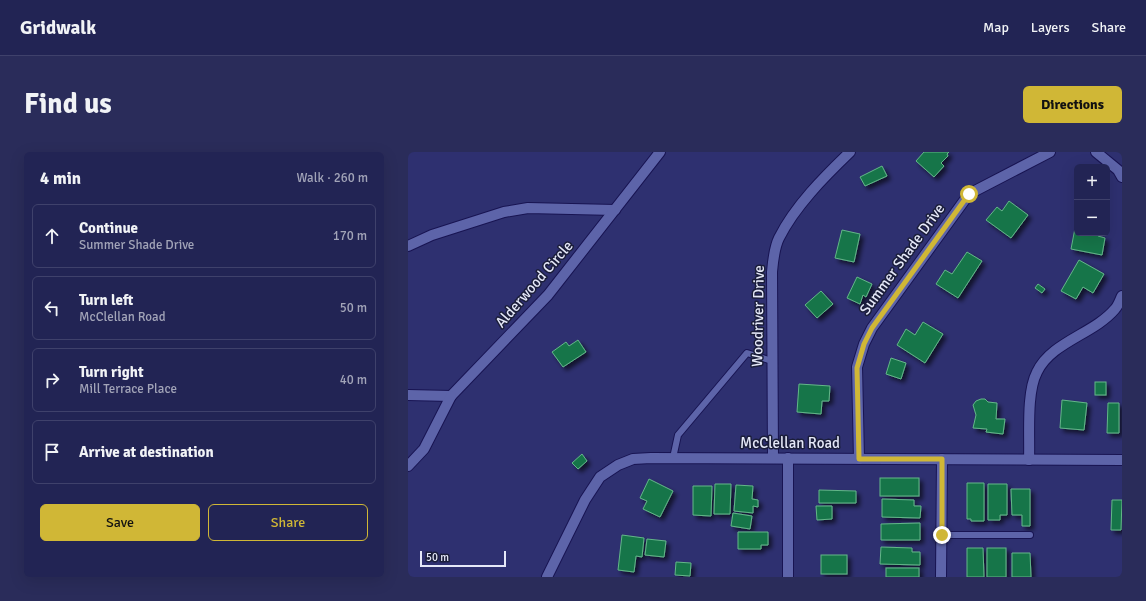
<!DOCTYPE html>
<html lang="en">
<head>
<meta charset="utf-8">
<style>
	body { margin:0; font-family:Signika,sans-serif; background:#2a2c5a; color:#f1f3f6 }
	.controls { position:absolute; right:12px; top:12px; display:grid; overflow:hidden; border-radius:6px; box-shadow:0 4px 16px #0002 }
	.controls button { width:36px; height:36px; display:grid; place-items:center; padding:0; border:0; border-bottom:1px solid #3f416b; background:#222454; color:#f1f3f6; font:20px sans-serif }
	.scale { position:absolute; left:12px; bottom:10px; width:86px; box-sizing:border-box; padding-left:4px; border:2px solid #e5e8f8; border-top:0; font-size:11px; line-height:14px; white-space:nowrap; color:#e5e8f8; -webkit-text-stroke:3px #1b1e3a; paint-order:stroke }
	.stop { position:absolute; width:12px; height:12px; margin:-9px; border:3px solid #d0b736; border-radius:50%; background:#fff }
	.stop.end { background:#d0b736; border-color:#fff; box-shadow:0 1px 4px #0008 }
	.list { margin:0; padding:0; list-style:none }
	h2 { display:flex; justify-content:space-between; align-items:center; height:52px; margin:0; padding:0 16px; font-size:17px }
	h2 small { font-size:13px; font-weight:400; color:#a2a4b8 }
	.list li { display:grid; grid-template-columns:26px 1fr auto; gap:12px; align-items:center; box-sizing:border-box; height:64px; margin:0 8px 8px; padding:0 8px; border:1px solid #3f416b; border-radius:6px }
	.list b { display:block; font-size:15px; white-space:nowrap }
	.list p { margin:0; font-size:13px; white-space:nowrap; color:#a2a4b8 }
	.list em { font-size:13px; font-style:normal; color:#a2a4b8 }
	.actions { display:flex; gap:8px; padding:12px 16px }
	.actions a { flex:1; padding:9px 0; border:1px solid #d0b736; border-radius:6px; text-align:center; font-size:14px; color:#d0b736 }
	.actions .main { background:#d0b736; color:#111 }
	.icon { flex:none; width:22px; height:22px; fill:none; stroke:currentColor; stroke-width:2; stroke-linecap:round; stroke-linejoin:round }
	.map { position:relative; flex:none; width:714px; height:425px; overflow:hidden; border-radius:6px }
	header { display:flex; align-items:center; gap:24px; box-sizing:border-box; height:56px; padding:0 20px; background:#222454; border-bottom:1px solid #3f416b }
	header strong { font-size:19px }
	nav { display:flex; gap:22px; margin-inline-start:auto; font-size:14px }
	.intro { display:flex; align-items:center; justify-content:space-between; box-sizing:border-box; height:96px; padding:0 24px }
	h1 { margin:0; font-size:28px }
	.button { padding:10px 18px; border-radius:6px; background:#d0b736; color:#111; font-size:14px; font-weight:700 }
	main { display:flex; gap:24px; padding:0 24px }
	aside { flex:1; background:#222454; border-radius:6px; box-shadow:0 4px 16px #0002 }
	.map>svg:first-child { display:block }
	.building { fill:#17744a; stroke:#63b788; filter:url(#shadow) }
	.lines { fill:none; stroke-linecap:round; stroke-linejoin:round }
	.service-casing { stroke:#181452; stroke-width:8 }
	.minor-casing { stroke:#181452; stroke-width:12 }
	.service { stroke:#5d64a9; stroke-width:6 }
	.minor { stroke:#5d64a9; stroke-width:10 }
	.route { stroke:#d0b736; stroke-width:5 }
	.labels { text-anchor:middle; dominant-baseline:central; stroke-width:3; stroke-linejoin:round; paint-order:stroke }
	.street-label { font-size:15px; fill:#e5e8f8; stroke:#1b1e3a }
</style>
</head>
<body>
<header>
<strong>Gridwalk</strong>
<nav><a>Map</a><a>Layers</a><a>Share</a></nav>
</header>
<div class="intro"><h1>Find us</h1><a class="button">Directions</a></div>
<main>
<aside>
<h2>4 min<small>Walk · 260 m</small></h2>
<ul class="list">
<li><svg class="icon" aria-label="ahead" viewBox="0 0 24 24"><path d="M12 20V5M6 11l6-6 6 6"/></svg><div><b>Continue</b><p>Summer Shade Drive</p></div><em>170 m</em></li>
<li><svg class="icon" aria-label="left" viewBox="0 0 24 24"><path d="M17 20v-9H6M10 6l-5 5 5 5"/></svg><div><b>Turn left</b><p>McClellan Road</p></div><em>50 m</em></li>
<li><svg class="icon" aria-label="right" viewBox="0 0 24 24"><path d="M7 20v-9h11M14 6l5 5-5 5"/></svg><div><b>Turn right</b><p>Mill Terrace Place</p></div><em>40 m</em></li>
<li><svg class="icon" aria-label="arrive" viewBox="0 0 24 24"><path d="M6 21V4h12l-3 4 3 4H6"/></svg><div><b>Arrive at destination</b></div></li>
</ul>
<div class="actions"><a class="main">Save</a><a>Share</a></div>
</aside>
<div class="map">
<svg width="714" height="425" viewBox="0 0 714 425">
	<defs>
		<filter id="shadow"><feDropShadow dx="3.5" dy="3.5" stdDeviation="2" flood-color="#0009"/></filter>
	</defs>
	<rect width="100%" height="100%" fill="#2e3070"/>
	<g class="building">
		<polygon points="516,0 541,0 539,2 540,4 533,11 536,14 526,25 508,9"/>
		<polygon points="474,14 479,24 457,34 452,25"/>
		<polygon points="601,49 620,63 603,86 578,68 589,55 594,59"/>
		<polygon points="668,71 669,71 669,81 691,81 690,84 697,86 694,103 663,97"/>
		<polygon points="434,78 452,82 446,110 427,106"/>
		<polygon points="559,100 574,109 550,146 528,132 537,118 544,122"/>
		<polygon points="671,108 696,122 685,141 675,135 668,147 653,139"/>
		<polygon points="449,125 464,132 458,145 455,143 452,152 439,146"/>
		<polygon points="630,132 637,137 634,141 627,136"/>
		<polygon points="413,139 425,152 409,166 397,153"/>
		<polygon points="515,170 535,182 517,211 489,193 498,177 507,183"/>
		<polygon points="170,188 178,200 155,215 144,200 158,190 161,194"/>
		<polygon points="483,206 498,211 493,227 478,222"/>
		<rect x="687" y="230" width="11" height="13"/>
		<polygon points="391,232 422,234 421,249 414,249 413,262 389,260"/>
		<polygon points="573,247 577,247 580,250 589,251 588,267 597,267 595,282 578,280 579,277 565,276 568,263 565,253 568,249"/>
		<polygon points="654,248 679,251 676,278 652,276"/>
		<polygon points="700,251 711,251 711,281 699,281"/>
		<polygon points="174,302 179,309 170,317 164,311"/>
		<rect x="472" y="326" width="39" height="18"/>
		<polygon points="241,327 265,339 252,365 235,357 239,349 232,346"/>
		<polygon points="559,331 576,331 576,369 563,369 563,367 559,367"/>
		<polygon points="307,332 323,332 322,362 306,362"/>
		<polygon points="580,332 599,332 599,363 592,363 592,368 580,368"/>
		<polygon points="328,333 345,334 344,347 350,348 350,355 345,354 345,361 326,359"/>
		<polygon points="285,334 304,334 303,364 285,363"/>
		<polygon points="603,337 622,337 622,374 614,374 614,363 604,363"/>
		<polygon points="411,338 448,339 448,351 411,351"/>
		<polygon points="474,347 506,348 506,354 513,354 512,366 474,365"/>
		<polygon points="704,348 714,348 713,378 703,378"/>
		<polygon points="408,354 424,354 424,367 409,368"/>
		<polygon points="325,361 344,364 342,377 323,374"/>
		<polygon points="512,371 512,388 473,388 473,372"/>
		<polygon points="330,380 360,380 360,393 353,393 353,397 330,397"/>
		<polygon points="214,383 236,386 234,405 228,404 226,420 210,418"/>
		<polygon points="239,387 258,389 256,405 237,403"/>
		<polygon points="473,395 504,396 504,400 512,400 512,413 472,412"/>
		<polygon points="559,396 575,396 576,425 559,425"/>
		<rect x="579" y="396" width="19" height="29"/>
		<polygon points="604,401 622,401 623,425 604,425"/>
		<rect x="413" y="403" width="26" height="19"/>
		<polygon points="268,410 283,411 282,424 267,423"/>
		<rect x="478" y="416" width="33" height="9"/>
	</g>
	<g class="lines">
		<g class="service-casing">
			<g id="service">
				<polyline points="265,306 270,283 339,201 364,209"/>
				<polyline points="534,383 622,383"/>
			</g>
		</g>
		<g class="minor-casing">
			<g id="minor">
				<polyline points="688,0 710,18 714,25"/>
				<polyline points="0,94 24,83 96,60 120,56 207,58"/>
				<polyline points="0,243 43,244 140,143 252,0"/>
				<path d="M365,306L364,120C365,109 366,96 371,86C387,54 416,25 442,0"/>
				<polyline points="451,307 449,215 456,192 464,176 561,42 642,0"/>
				<path d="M621,308C622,283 618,241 629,220C643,190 686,182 707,157C710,154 712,148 714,144"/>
				<polyline points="0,314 16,297 43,244"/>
				<polyline points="139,425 177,348 192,325 210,313 225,307 243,306 714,308"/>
				<polyline points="380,425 380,306"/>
				<polyline points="533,425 534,307"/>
			</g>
		</g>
		<use href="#service" class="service"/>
		<use href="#minor" class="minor"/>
	</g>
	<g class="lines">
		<polyline class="route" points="534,383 534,307 451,307 449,216 456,192 464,176 561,42"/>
	</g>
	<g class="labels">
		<g class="street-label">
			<text transform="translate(494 107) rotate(-54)">Summer Shade Drive</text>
			<text transform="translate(126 132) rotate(-49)">Alderwood Circle</text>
			<text transform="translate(350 164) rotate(-89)">Woodriver Drive</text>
			<text x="382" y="291">McClellan Road</text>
		</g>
	</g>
</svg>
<div class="controls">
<button>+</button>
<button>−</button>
</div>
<div class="scale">50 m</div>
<div class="stop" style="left:561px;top:42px"></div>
<div class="stop end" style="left:534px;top:383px"></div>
</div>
</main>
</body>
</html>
